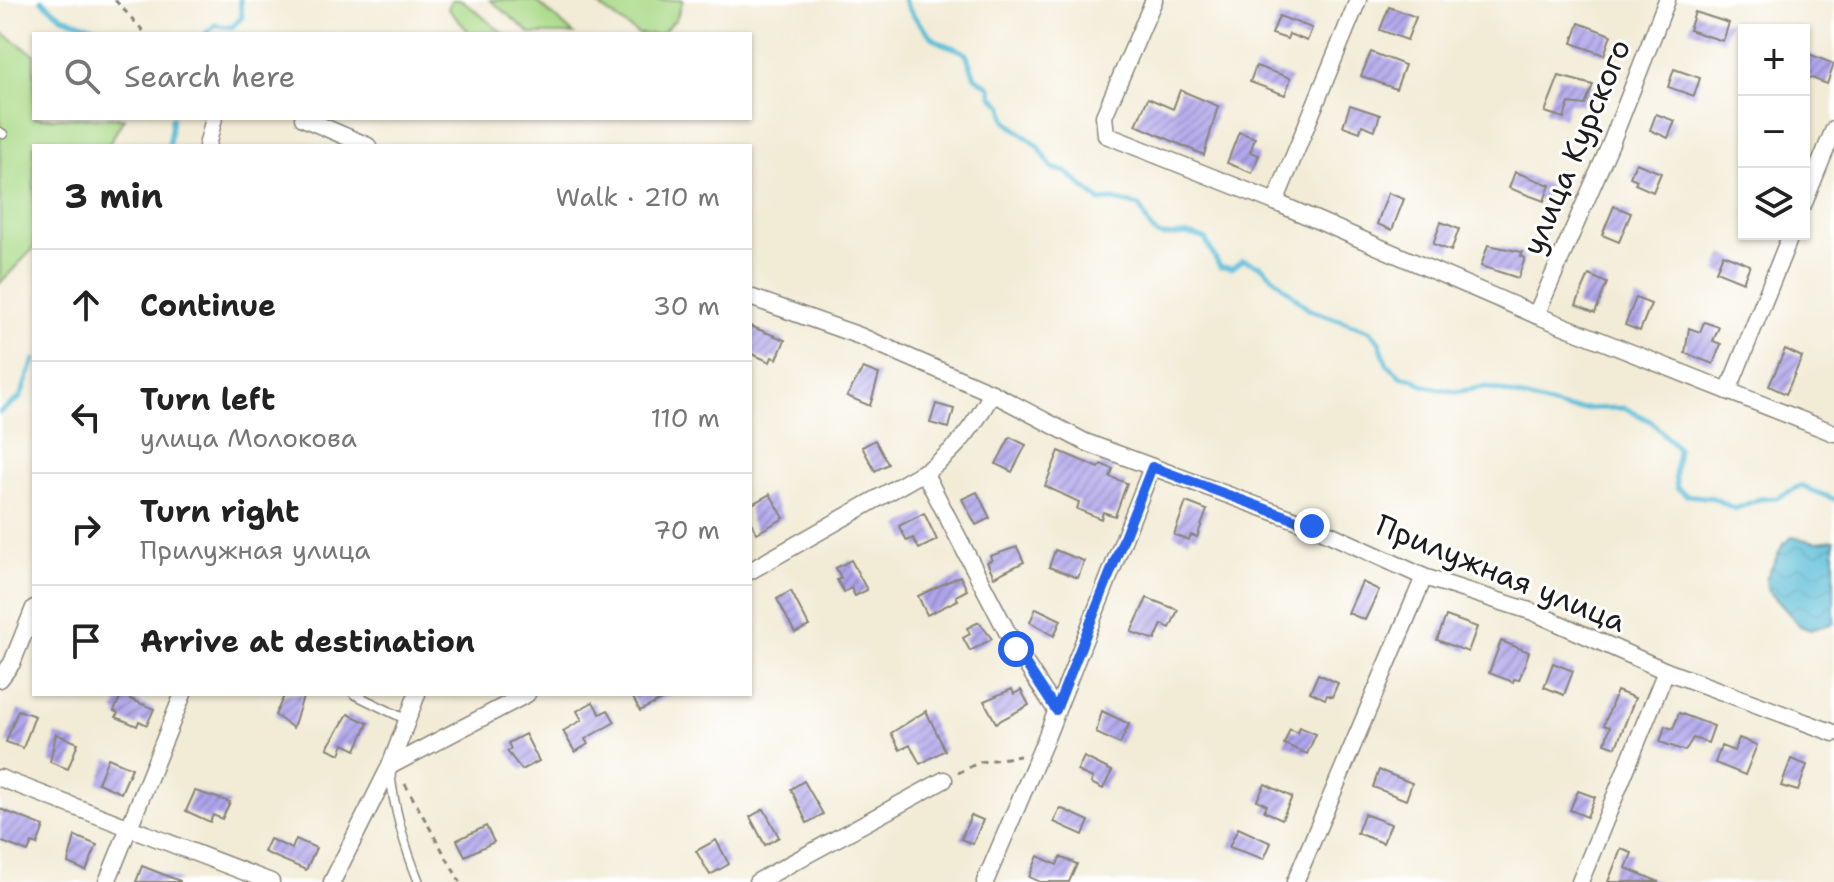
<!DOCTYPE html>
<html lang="en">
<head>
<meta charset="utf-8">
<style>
	body { margin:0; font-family:"Shantell Sans",sans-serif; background:#f6f6f6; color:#222 }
	.controls { position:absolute; right:24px; top:24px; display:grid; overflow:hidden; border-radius:0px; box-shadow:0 2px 6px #0004 }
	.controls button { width:72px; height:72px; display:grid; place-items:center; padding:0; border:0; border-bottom:2px solid #e0e0e0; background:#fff; color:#222; font:40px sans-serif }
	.stop { position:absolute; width:24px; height:24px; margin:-18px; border:6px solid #2563eb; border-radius:50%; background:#fff }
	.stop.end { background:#2563eb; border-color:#fff; box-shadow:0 2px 8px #0008 }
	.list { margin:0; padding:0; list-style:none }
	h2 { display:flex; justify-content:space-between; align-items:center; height:104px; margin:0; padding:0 32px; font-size:34px }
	h2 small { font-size:26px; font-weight:400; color:#767676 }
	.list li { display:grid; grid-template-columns:52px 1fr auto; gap:24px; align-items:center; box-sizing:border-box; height:112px; padding:0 32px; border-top:2px solid #e0e0e0 }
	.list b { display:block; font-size:30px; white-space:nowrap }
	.list p { margin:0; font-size:26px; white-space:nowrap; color:#767676 }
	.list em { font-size:26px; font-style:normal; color:#767676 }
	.icon { flex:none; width:44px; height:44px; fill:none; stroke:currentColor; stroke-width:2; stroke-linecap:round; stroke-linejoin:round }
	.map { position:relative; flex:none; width:1834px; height:882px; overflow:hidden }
	.search { position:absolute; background:#fff; box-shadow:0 2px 6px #0004; left:32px; top:32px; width:720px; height:88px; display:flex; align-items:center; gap:20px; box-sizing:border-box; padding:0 28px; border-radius:0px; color:#767676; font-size:30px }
	.panel { position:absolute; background:#fff; box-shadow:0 2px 6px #0004; left:32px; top:144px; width:720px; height:552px; border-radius:0px }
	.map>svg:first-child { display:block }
	.green { fill:#aada88; stroke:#637b52; stroke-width:2 }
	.water { fill:url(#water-waves); stroke:#396c78; stroke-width:2 }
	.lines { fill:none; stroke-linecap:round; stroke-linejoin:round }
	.stream { stroke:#56bbd5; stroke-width:5 }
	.building { fill:url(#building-hatch) }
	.service-casing { stroke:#878478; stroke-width:11 }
	.minor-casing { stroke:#878478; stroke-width:19 }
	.path { stroke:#878478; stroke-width:3; stroke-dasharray:6 6; stroke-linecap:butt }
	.service { stroke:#fff; stroke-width:8 }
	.minor { stroke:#fff; stroke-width:16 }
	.route { stroke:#2563eb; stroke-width:10 }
	.labels { text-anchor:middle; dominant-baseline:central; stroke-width:6; stroke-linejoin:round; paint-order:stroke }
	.street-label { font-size:30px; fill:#1c1c1c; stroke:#fff }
</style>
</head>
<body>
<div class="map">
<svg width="1834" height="882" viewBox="0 0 1834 882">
	<defs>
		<pattern id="water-waves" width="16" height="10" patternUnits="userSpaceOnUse" patternTransform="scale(2)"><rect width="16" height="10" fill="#56bbd5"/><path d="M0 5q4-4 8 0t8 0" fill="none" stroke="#4aa0b6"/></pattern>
		<pattern id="building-hatch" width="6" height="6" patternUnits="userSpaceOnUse" patternTransform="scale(2)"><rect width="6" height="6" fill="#afa4eb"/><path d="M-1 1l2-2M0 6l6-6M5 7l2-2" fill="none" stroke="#8e85be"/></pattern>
	</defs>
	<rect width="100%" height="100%" fill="#fff"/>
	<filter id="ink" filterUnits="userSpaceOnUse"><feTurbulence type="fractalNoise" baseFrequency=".0125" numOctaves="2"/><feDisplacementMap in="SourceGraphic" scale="16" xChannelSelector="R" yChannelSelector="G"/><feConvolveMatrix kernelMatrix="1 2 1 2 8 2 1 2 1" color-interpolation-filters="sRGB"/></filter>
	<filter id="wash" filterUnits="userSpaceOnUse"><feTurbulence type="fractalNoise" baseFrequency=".006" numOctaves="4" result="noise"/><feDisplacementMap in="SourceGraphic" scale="32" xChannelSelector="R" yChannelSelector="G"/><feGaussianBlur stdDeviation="1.8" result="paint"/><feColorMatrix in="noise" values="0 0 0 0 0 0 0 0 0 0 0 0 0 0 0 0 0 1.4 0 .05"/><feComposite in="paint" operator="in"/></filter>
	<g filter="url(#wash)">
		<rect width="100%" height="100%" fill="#f2ebd5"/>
		<g class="green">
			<polygon points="451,0 462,0 504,34 471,34 448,9"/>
			<polygon points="490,0 535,0 574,34 531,34"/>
			<polygon points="591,0 683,0 676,19 661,34 638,34"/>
			<polygon points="0,31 34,54 34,118 124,118 108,146 34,146 34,248 0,283"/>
		</g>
		<polygon class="water" points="1792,537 1816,542 1834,540 1834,623 1810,630 1800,626 1767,589 1766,579 1783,544"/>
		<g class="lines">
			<g class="stream">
				<polyline points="41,0 62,17 115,34"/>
				<path d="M904,0C907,9 928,35 936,40C945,47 957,46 966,54L975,77L990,87L992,96L1003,106L1006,121L1039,147L1052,168L1066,172L1100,201L1113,200L1140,206C1159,258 1169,223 1205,239L1220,267L1232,268L1243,260L1261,266L1308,309L1370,331L1379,341L1387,364L1400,376L1414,379L1425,386L1455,392L1485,387L1568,409L1625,408L1652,422L1678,449L1675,475L1677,488L1686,495L1713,498L1735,509L1759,499L1777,498L1800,486L1834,499"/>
				<polyline points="205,34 215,25 232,27 242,17 240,0"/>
				<polyline points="169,146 172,118"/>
				<polyline points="0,412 20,398 34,360"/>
			</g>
		</g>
		<g id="blocks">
			<g class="building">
				<polygon points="1389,7 1416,17 1407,40 1380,30"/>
				<polygon points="1695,12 1729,23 1723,41 1689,30"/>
				<polygon points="1279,16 1312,28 1307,41 1289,34 1287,39 1272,34"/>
				<polygon points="1579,23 1611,35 1604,55 1572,43"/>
				<polygon points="1371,52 1405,65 1396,89 1361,76"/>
				<polygon points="1804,52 1834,64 1827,84 1804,75"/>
				<polygon points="1256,66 1291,78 1285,95 1250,82"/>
				<polygon points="1674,69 1700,78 1694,96 1668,87"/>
				<polygon points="1559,76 1593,85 1585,105 1569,103 1564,118 1545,112"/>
				<polygon points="1180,90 1218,106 1204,155 1136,125 1148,98 1173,109"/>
				<polygon points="1350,105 1380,115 1375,130 1362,125 1360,132 1343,126"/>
				<polygon points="1656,114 1675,121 1668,138 1650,130"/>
				<polygon points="1239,132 1255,138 1250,152 1259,155 1252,173 1227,163"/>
				<polygon points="1636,163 1661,173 1653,192 1635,184 1637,180 1630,177"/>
				<polygon points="1515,172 1550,185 1544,201 1509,188"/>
				<polygon points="1388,193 1404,199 1392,230 1377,224"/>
				<polygon points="1614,206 1631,213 1619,242 1602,235"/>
				<polygon points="1441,222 1459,229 1451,251 1433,244"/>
				<polygon points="1488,245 1522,252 1521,256 1525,258 1518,278 1481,266"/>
				<polygon points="1723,254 1750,265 1743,282 1716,271"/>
				<polygon points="1589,275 1607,283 1595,313 1576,305"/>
				<polygon points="1636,298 1651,304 1640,331 1625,325"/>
				<polygon points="1704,322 1719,327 1713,341 1721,344 1713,364 1685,353 1689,328 1700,332"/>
				<polygon points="750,326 785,340 777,359 772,357 770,362 750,353"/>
				<polygon points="1785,349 1802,357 1786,394 1769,386"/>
				<polygon points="863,368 879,374 870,406 847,396"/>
				<polygon points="936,404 954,409 949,428 930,423"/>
				<polygon points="1010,437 1026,445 1012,472 996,464"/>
				<polygon points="875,440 888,464 875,471 862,447"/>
				<polygon points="1059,451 1099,468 1101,464 1113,469 1110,477 1127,483 1115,516 1103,512 1101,519 1077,509 1079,502 1045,486"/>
				<polygon points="977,492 990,518 976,525 962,499"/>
				<polygon points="770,494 784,518 757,533 750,521 750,505"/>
				<polygon points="1186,502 1207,510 1197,537 1191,535 1189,540 1174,535"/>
				<polygon points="924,513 937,540 919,549 913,538 907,541 899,526"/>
				<polygon points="1017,547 1024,562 994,577 987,562 992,560 990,556"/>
				<polygon points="1055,550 1084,561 1078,578 1049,567"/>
				<polygon points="851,560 867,590 855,596 851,588 844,592 837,580 841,578 836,568"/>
				<polygon points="960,576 967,590 956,596 958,600 927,615 918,596"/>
				<polygon points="1362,582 1379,590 1365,620 1348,613"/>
				<polygon points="791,591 809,626 795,633 777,599"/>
				<polygon points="1147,598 1178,610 1170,628 1162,624 1155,640 1131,632"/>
				<polygon points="1036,608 1061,620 1054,636 1030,622"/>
				<polygon points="1446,616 1477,627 1468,652 1437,640"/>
				<polygon points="979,622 992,639 970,651 963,638 970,634 967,628"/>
				<polygon points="1501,641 1529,652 1519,680 1514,679 1513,682 1489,673"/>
				<polygon points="1553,663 1573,671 1564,695 1544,687"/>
				<polygon points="1318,674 1338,683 1332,697 1327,695 1325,699 1310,692"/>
				<polygon points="1012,689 1014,694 1021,690 1029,705 996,723 984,701"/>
				<polygon points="1617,691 1635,698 1616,747 1605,743 1610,727 1604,725"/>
				<polygon points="285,694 304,694 293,728 275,715"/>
				<polygon points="631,694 672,694 640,711"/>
				<polygon points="121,695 154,709 147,725 139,721 137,726 116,717 118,713 114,711"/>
				<polygon points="593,702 600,714 608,710 615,722 585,739 588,744 575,752 563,731 582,720 577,711"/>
				<polygon points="18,710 35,716 23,748 6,742"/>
				<polygon points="926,711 945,750 920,764 910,745 900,750 891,733"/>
				<polygon points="1102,711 1129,724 1120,744 1096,733"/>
				<polygon points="1679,713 1714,726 1708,743 1693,738 1685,751 1660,742 1665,726 1673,729"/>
				<polygon points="348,714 368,723 356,750 344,744 340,754 327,748"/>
				<polygon points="1299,727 1316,734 1307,754 1284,744 1290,729 1297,733"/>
				<polygon points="56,734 78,743 68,769 50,762"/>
				<polygon points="525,734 539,761 522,770 507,751 511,749 508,743"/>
				<polygon points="1739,738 1757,745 1745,775 1715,763 1721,746 1734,751"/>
				<polygon points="1084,757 1112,771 1103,789 1091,783 1093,778 1077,771"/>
				<polygon points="108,758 132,768 121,793 98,783"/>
				<polygon points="1791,759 1807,765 1798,791 1781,786"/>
				<polygon points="1379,770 1412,783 1406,800 1373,787"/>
				<polygon points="804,781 823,814 807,823 791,789"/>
				<polygon points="1265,784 1292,797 1282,819 1264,811 1267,805 1257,800"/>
				<polygon points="195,791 230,802 222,819 213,815 210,822 186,811"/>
				<polygon points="1578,791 1595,797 1587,817 1570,810"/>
				<polygon points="1060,808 1089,821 1083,835 1054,822"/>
				<polygon points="0,809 44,826 37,845 32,843 28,852 0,841"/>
				<polygon points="764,809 779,837 765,845 750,817"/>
				<polygon points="1364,814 1391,824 1383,843 1357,833"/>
				<polygon points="971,815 983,820 973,844 961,839"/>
				<polygon points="486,826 494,842 465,856 457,840"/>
				<polygon points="1238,828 1271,843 1264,859 1229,847"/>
				<polygon points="75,836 97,845 86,871 68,863"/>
				<polygon points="270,839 292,849 296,839 316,848 306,870 264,852"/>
				<polygon points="716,840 729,864 710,875 696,851"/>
				<polygon points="1621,849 1632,853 1626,868 1659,882 1608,882"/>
				<polygon points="1038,856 1057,865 1060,857 1077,864 1069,882 1040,882 1029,877"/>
				<polygon points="142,866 180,881 180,882 136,882"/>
			</g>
		</g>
	</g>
	<g filter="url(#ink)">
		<use href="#blocks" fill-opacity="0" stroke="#878478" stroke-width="2"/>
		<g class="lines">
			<g class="service-casing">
				<g id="service">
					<polyline points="0,132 3,134"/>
					<polyline points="354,694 405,719"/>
					<path d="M390,771C394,811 404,845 419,882"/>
				</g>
			</g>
			<g class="minor-casing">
				<g id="minor">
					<polyline points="1154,0 1104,116 1106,135 1275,202 1536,315 1834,433"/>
					<polyline points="303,118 368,146"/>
					<polyline points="207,146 214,118"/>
					<polyline points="1275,202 1358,0"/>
					<polyline points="1804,203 1834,129"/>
					<polyline points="750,297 860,336 992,393 1085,442 1312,526 1424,577 1533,612 1666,671 1834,733"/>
					<polyline points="1536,315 1611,143 1667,0"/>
					<polyline points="1728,391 1791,234"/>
					<polyline points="924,472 1016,649 1056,710"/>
					<path d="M750,571L931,468C959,447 976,423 992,393"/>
					<polyline points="0,679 12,663 34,608"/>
					<polyline points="390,766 527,694"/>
					<polyline points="0,778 271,882"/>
					<polyline points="107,882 183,694"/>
					<polyline points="332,882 390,766 417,694"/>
					<polyline points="757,882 944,780"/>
					<polyline points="985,882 1044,743 1152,467"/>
					<polyline points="1295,882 1424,577"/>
					<polyline points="1580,882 1666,671"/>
				</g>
			</g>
			<g class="path">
				<polyline points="115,0 146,34"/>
				<polyline points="958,773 980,762 1020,756"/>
				<polyline points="405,784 460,882"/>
			</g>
			<use href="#service" class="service"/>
			<use href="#minor" class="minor"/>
		</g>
	</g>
	<g class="lines" filter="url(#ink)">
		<polyline class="route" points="1016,649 1056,710 1152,467 1312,526"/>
	</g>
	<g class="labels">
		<g class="street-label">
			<text transform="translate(1576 147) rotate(-67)">улица Курского</text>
			<text transform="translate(1501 573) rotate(22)">Прилужная улица</text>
		</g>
	</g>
</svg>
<div class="controls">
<button>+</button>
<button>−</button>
<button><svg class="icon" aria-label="layers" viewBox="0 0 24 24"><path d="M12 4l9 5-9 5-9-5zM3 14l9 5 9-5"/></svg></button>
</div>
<div class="stop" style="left:1016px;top:649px"></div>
<div class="stop end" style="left:1312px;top:526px"></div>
<div class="search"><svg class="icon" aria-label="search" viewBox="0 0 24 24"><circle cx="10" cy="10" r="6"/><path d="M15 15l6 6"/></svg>Search here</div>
<section class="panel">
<h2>3 min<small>Walk · 210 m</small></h2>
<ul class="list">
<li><svg class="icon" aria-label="ahead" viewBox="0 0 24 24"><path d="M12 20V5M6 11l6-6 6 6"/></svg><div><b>Continue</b></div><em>30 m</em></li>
<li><svg class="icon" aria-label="left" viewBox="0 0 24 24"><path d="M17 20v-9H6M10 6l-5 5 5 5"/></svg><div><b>Turn left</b><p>улица Молокова</p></div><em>110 m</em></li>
<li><svg class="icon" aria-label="right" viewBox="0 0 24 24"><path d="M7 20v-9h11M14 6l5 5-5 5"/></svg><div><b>Turn right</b><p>Прилужная улица</p></div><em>70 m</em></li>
<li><svg class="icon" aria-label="arrive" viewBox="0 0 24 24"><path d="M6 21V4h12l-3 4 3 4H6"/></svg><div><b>Arrive at destination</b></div></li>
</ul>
</section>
</div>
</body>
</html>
